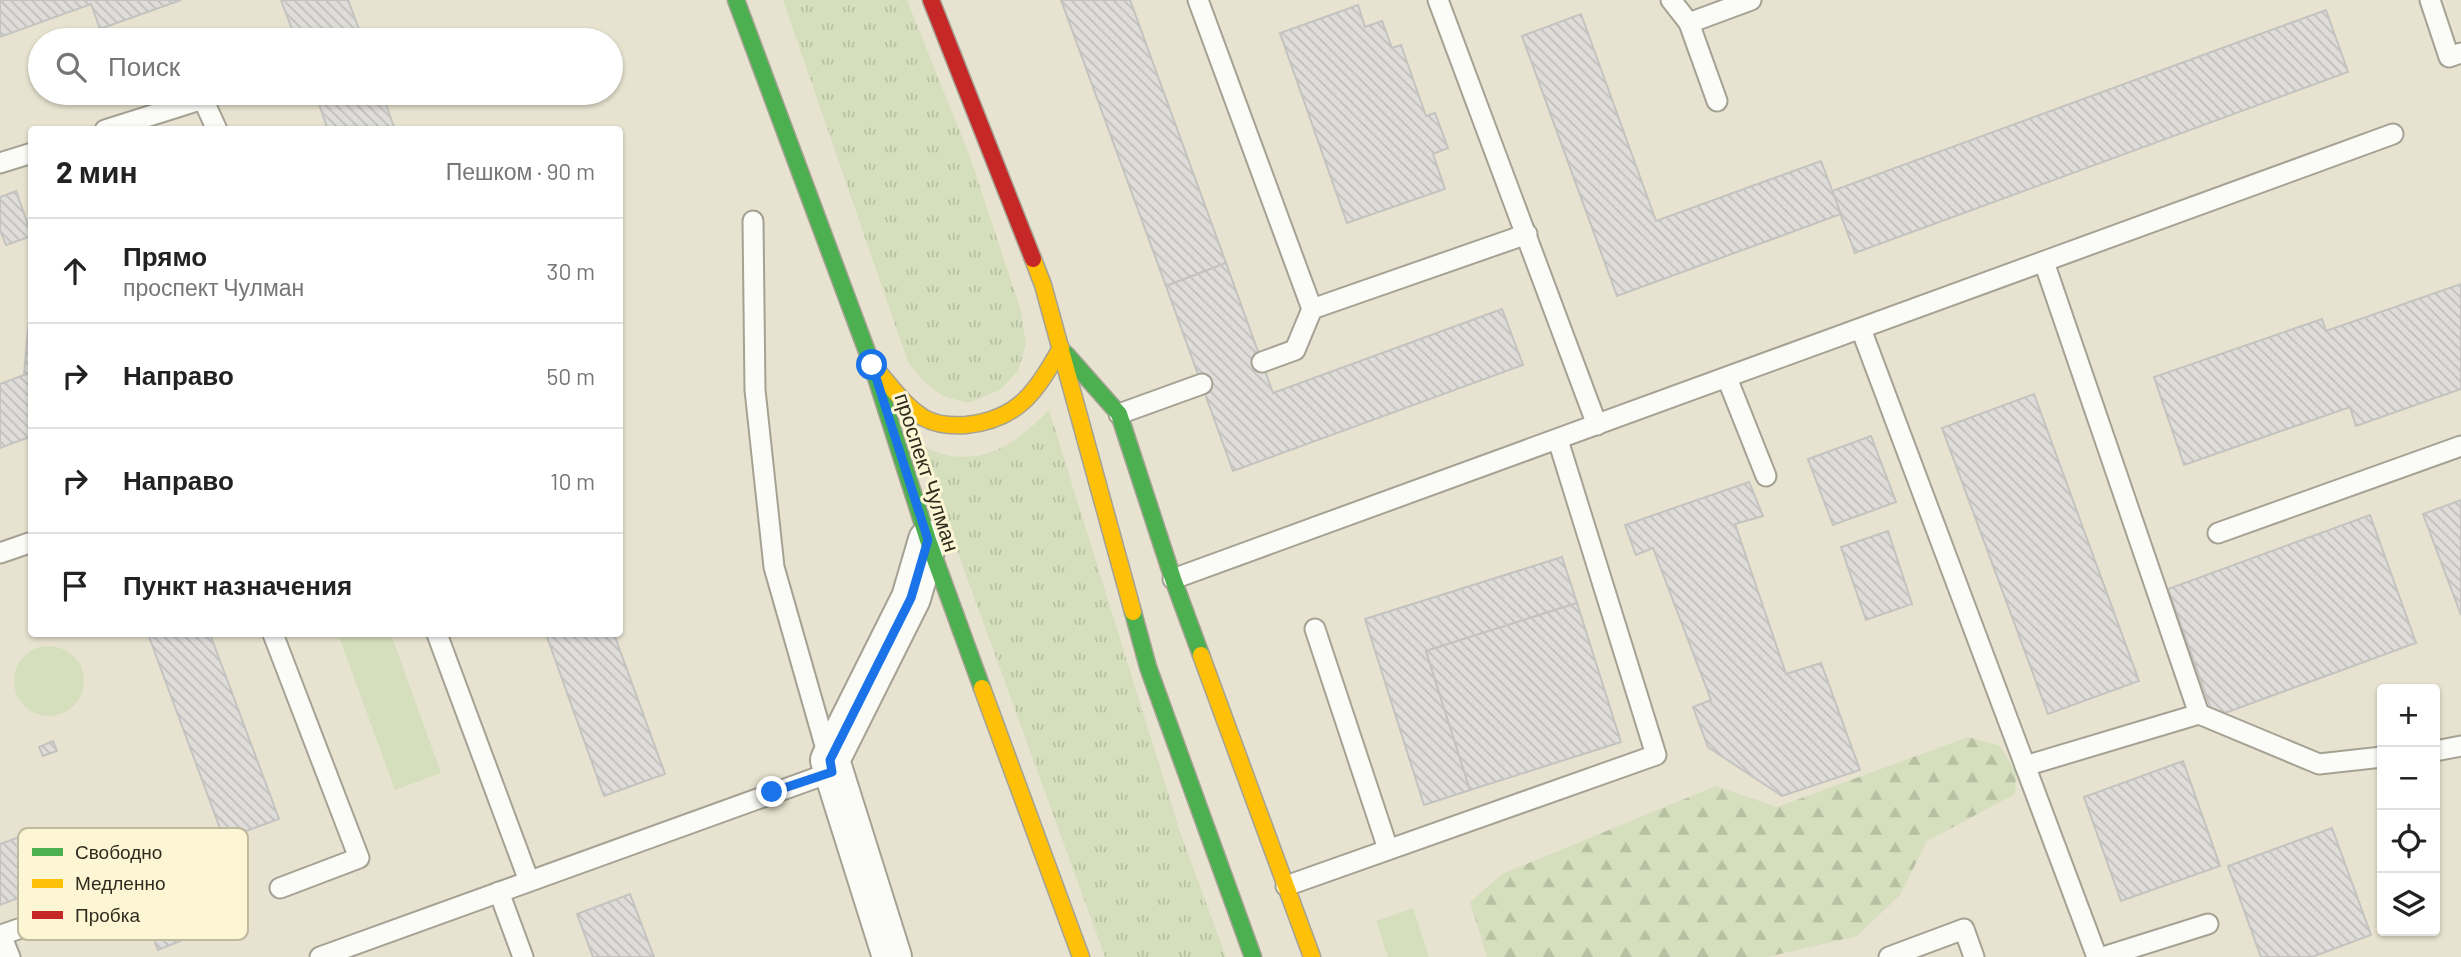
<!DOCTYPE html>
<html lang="ru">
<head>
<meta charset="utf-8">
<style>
	body { margin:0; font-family:Barlow,sans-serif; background:#f6f6f6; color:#222 }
	.controls { position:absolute; right:21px; bottom:21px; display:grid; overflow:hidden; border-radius:7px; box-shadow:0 2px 5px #0004 }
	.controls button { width:63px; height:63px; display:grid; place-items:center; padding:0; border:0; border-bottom:2px solid #e0e0e0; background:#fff; color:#222; font:35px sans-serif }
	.stop { position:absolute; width:21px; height:21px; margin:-16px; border:5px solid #1a73e8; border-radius:50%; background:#fff }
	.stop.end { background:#1a73e8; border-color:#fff; box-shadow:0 2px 7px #0008 }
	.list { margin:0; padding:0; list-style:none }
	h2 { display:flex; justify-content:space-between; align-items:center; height:91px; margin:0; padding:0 28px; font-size:30px }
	h2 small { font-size:23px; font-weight:400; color:#767676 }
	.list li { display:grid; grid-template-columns:46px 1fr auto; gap:21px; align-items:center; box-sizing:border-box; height:105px; padding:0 28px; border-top:2px solid #e0e0e0 }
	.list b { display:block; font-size:26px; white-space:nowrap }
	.list p { margin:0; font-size:23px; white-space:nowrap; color:#767676 }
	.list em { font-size:23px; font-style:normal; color:#767676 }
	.icon { flex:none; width:38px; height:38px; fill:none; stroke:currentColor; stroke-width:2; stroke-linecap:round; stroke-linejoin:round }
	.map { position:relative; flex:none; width:2461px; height:957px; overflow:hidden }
	.search { position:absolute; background:#fff; box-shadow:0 2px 5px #0004; left:28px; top:28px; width:595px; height:77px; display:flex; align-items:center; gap:18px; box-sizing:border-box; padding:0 24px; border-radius:38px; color:#767676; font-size:26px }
	.panel { position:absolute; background:#fff; box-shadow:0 2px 5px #0004; left:28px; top:126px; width:595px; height:511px; border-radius:7px }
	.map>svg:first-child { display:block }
	.grass { fill:url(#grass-tufts) }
	.forest { fill:url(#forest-firs) }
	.park { fill:#d5dfbd }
	.building { fill:url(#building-back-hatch); stroke:#c4c3c0; stroke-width:2 }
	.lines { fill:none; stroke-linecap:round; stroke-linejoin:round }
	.lane-casing { stroke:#a5a294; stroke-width:23 }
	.street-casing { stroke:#a5a294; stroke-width:42 }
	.fast-casing { stroke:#a5a294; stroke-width:19 }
	.slow-casing { stroke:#a5a294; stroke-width:19 }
	.jam-casing { stroke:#a5a294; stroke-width:19 }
	.lane { stroke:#fbfbf8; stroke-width:19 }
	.street { stroke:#fbfbf8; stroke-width:38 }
	.fast { stroke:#4caf50; stroke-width:16 }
	.slow { stroke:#ffc107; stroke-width:16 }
	.jam { stroke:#c62828; stroke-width:16 }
	.route { stroke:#1a73e8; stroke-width:9 }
	.labels { text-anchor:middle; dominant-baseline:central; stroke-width:6; stroke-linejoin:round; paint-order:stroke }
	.street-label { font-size:21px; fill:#2f2c1f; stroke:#fdf6d4 }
	.key { fill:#fdf6d4; stroke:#bfb99e; stroke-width:2 }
	.key-label { font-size:19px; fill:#2f2c1f }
</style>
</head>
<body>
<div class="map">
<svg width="2461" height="957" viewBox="0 0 2461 957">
	<defs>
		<pattern id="grass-tufts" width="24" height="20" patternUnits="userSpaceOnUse" patternTransform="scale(1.75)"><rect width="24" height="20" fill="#d5dfbd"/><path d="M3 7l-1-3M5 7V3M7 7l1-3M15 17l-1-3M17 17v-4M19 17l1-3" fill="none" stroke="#b7c0a2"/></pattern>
		<pattern id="forest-firs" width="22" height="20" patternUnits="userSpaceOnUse" patternTransform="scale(1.75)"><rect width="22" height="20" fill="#d5dfbd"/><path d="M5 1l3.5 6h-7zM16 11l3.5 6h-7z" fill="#b7c0a2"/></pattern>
		<pattern id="building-back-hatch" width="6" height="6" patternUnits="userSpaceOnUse" patternTransform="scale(1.75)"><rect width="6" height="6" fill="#deddda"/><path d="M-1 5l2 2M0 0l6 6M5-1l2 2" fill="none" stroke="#bfbebb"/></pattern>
	</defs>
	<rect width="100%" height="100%" fill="#e7e3d0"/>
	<g class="grass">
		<polygon points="783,0 907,0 970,157 1021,311 1026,344 1018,371 1000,390 968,403 943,396 923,381 908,362"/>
		<path d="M1049,410L1181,835L1226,957H1105L918,443C926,447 934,452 943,454C986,466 1021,439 1049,410Z"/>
	</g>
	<polygon class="forest" points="1968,737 2000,746 2016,773 2015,794 1927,841 1900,895 1857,936 1767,957 1487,957 1470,902 1502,874 1716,786 1777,807"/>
	<g class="park">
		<polygon points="338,634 391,634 441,773 395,790"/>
		<circle cx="49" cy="681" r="35"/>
		<polygon points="1413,908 1429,957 1388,957 1376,921"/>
	</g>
	<g class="building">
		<polygon points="0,0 181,0 100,29 91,4 0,37"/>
		<polygon points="281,0 348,0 363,40 296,40"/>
		<polygon points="1061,0 1130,0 1226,263 1166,286"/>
		<polygon points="1358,5 1365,27 1382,21 1392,48 1401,45 1426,116 1435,113 1448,148 1433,154 1445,189 1347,223 1280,33"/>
		<polygon points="2326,10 2348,72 1855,253 1832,191"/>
		<polygon points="1581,14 1656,221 1821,161 1841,214 1617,296 1522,36"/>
		<polygon points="315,93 382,93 395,130 328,130"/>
		<polygon points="16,191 32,236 6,245 0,230 0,197"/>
		<polygon points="1226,263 1273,393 1502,309 1523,365 1233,471 1166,286"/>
		<polygon points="2461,284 2461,389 2356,426 2350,407 2184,465 2154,377 2322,319 2326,331"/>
		<polygon points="29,320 32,321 32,372 24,375"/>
		<polygon points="32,372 32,436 0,448 0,384"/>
		<polygon points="2034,394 2139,681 2048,714 1942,428"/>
		<polygon points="1871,436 1896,502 1833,525 1808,459"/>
		<polygon points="1749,482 1763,516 1735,524 1786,674 1821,663 1860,770 1782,796 1708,747 1693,707 1711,700 1653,548 1636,555 1625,525"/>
		<polygon points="2461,500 2461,615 2423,514"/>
		<polygon points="2370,515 2416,643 2214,717 2168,589"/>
		<polygon points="1888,531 1912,604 1866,620 1841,547"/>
		<polygon points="1562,557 1577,603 1426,651 1470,790 1424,805 1365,619"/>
		<polygon points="1577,603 1621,742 1470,790 1426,651"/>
		<polygon points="148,634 210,634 279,819 224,839"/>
		<polygon points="546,634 614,634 665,774 604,796"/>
		<polygon points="53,741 57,751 43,756 39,747"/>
		<polygon points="2183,761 2220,866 2121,901 2084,797"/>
		<polygon points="44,828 63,881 0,905 0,844"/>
		<polygon points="2332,828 2371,935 2312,957 2261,957 2228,866"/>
		<polygon points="156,849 190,937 158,950 123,862"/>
		<polygon points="630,894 654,957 593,957 577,914"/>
	</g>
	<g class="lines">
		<g class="lane-casing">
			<g id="lane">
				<polyline points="1198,0 1312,309 1527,234"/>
				<polyline points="1438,0 1597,425"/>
				<polyline points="1671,0 1689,23"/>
				<polyline points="2430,0 2449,57 2461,53"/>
				<polyline points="1717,101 1689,23 1751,0"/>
				<polyline points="105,130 203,99 217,130"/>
				<polyline points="0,163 32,153"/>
				<polyline points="753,221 755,390 774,567 828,756"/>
				<polyline points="2044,262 2199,714 2319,764 2382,757"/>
				<polyline points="1861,329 2097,957"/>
				<polyline points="1262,362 1295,350 1312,309"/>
				<polyline points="1727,378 1766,476"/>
				<polyline points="1119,414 1202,384"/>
				<polyline points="2218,533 2461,446"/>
				<polyline points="0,553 32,542"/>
				<polyline points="1173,579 2393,134"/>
				<polyline points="1315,629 1388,849"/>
				<polyline points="273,634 359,858 280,888"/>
				<polyline points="437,634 529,881"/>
				<polyline points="2435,751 2461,746"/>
				<polyline points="2025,766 2199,714"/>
				<polyline points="1286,886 1656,755 1558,440"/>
				<polyline points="499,892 523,957"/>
				<polyline points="10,957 1,935 56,916"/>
				<polyline points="320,957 832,772"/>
				<polyline points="1889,957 1964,929 1974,957"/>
				<polyline points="2103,957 2208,924"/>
			</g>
		</g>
		<g class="street-casing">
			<polyline id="street" points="892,957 830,760 911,598 928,540"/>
		</g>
		<g class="fast-casing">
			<g id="fast">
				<polyline points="736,0 872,365 928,540 982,688"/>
				<polyline points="1066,354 1119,414 1173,579 1201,655"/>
				<polyline points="1133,612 1148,667 1253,957"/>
			</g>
		</g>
		<g class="slow-casing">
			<g id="slow">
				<polyline points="1033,259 1043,285 1133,612"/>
				<path d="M875,368C890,385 904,406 924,418C937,425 952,426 966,425C1020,419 1036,391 1061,348"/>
				<polyline points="1201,655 1312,957"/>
				<polyline points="982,688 1081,957"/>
			</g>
		</g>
		<g class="jam-casing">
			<polyline id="jam" points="931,0 1033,259"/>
		</g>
		<use href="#lane" class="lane"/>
		<use href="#street" class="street"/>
		<use href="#fast" class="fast"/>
		<use href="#slow" class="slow"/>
		<use href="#jam" class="jam"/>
	</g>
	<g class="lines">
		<polyline class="route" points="772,792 832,772 830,760 911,598 928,540 872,365"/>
	</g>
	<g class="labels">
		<g class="street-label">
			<text transform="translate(928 472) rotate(72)">проспект Чулман</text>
		</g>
	</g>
	<rect x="18" y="828" width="230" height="112" rx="10" class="key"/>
	<rect x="32" y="848" width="31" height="8" fill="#4caf50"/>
	<rect x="32" y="879" width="31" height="9" fill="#ffc107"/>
	<rect x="32" y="911" width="31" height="8" fill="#c62828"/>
	<g class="key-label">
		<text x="75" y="859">Свободно</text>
		<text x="75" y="890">Медленно</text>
		<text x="75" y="922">Пробка</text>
	</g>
</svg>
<div class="controls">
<button>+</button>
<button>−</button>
<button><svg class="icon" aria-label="locate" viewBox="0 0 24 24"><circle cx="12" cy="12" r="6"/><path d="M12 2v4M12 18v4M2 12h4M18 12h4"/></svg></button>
<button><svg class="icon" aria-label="layers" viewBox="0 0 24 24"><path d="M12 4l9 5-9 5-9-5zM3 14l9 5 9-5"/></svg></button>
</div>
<div class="stop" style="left:872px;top:365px"></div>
<div class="stop end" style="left:772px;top:792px"></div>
<div class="search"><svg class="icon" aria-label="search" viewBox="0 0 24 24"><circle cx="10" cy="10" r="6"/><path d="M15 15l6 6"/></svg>Поиск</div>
<section class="panel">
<h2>2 мин<small>Пешком · 90 m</small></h2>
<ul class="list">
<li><svg class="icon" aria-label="ahead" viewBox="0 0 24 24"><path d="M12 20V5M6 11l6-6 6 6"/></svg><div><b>Прямо</b><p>проспект Чулман</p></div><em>30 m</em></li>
<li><svg class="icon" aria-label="right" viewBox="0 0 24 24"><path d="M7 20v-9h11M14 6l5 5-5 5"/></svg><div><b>Направо</b></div><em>50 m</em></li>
<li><svg class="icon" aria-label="right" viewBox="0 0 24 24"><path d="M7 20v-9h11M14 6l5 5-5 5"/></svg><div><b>Направо</b></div><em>10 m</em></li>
<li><svg class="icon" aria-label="arrive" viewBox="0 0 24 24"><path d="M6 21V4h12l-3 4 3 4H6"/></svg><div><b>Пункт назначения</b></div></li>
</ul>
</section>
</div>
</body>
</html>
